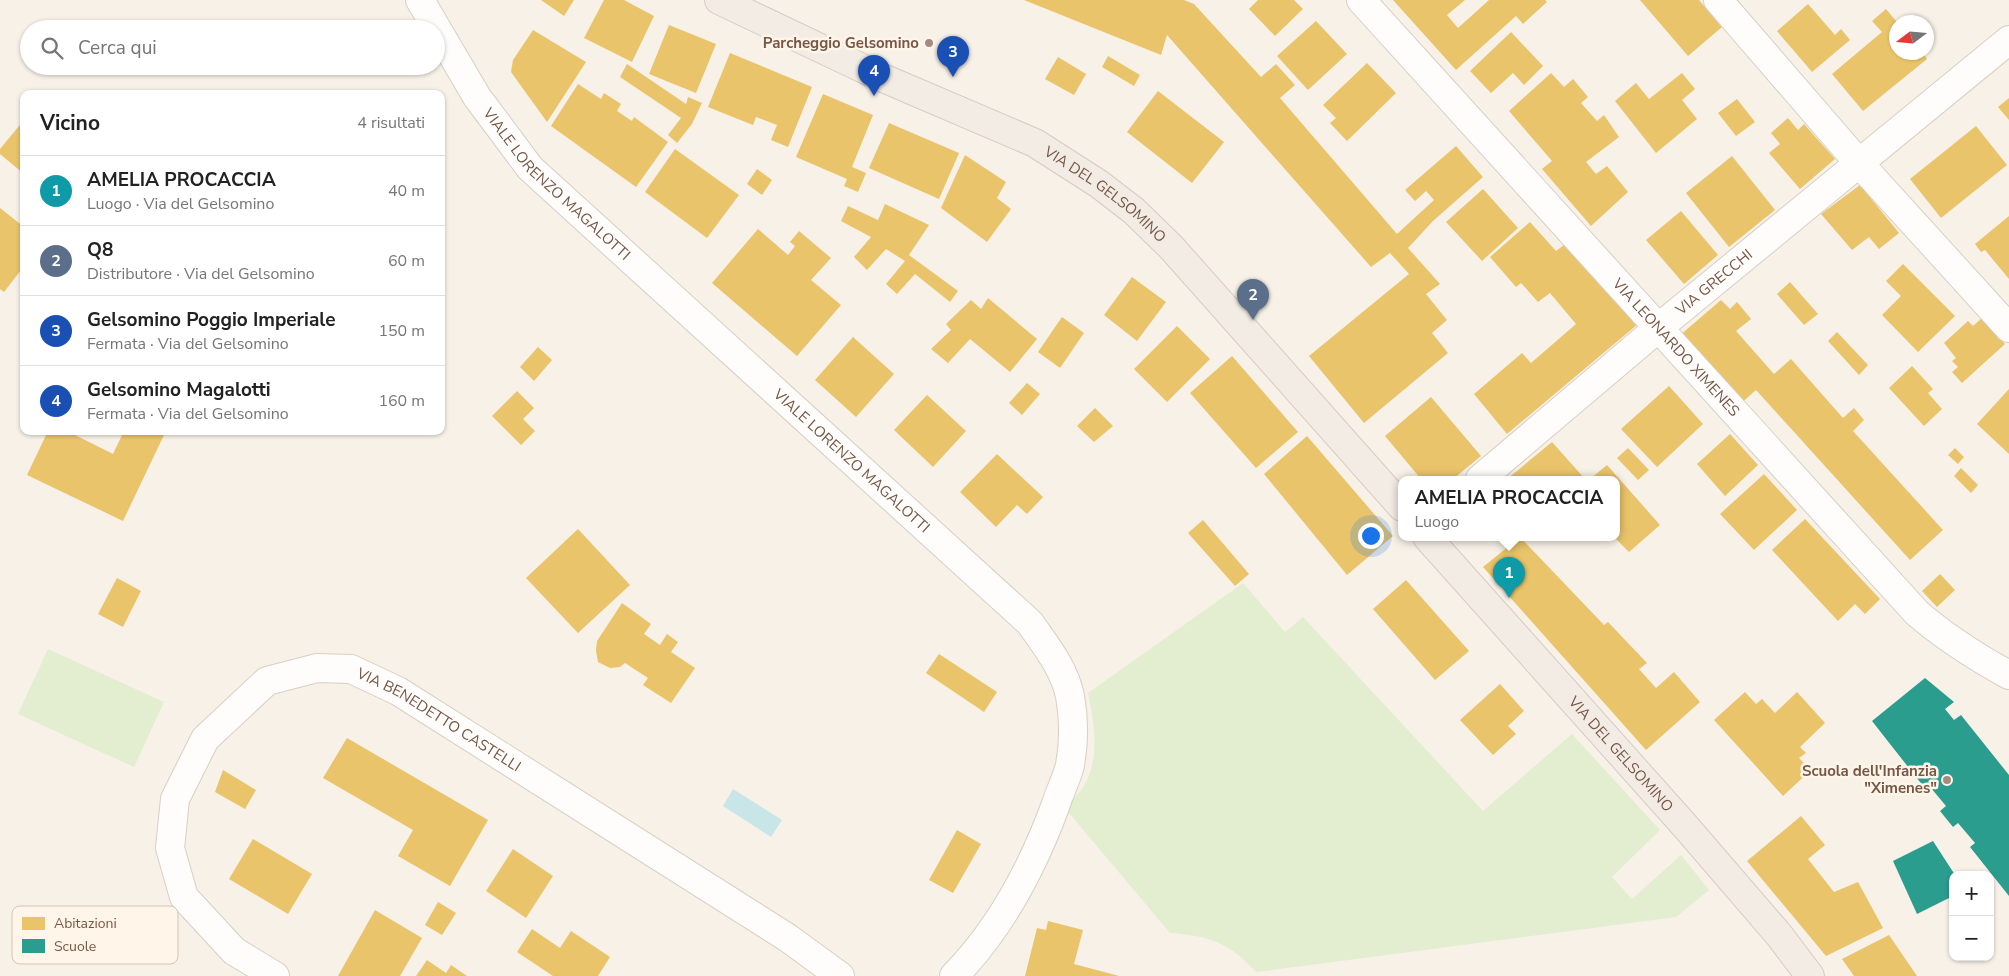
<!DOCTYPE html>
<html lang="it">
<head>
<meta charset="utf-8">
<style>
	body { margin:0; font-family:"Nunito Sans",sans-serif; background:#f2f2f2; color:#222 }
	.controls { position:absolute; right:15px; bottom:15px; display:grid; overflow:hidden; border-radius:10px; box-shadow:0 1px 4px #0004 }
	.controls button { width:45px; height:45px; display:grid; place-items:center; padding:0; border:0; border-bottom:1px solid #e0e0e0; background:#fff; color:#222; font:25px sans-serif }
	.compass { position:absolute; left:1889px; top:15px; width:45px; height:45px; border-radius:50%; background:#fff; box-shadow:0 1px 4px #0004; rotate:254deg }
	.you { position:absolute; left:1370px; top:535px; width:18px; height:18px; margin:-12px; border:4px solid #fff; border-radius:50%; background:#1a73e8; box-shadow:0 0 0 8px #1a73e833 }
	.badge { display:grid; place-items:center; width:32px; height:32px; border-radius:50%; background:#a38c7e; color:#fff; font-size:16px; font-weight:700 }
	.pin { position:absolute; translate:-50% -41px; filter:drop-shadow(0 1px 2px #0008) }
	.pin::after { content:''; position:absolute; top:26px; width:18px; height:15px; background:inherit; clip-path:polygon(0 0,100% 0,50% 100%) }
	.popup { position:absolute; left:1398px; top:476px; width:222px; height:65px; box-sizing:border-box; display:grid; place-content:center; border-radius:10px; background:#fff; filter:drop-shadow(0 1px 4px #0005); font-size:16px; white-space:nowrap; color:#767676 }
	.popup b { font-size:19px; color:#222 }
	.popup::after { content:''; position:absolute; left:50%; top:100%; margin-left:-10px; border:10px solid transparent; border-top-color:#fff }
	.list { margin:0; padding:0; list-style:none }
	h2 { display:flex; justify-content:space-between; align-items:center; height:65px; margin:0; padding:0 20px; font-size:21px }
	h2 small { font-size:16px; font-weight:400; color:#767676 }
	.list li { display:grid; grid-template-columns:32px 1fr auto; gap:15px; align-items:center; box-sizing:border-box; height:70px; padding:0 20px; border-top:1px solid #e0e0e0 }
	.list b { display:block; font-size:19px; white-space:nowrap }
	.list p { margin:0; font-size:16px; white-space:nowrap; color:#767676 }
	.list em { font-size:16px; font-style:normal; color:#767676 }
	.icon { flex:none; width:28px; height:28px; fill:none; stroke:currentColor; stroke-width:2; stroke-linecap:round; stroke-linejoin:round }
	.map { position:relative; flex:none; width:2009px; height:976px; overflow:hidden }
	.search { position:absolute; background:#fff; box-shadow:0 1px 4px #0004; left:20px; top:20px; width:425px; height:55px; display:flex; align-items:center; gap:12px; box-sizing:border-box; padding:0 18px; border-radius:28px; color:#767676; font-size:19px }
	.panel { position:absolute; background:#fff; box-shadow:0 1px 4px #0004; left:20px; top:90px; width:425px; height:345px; border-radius:10px }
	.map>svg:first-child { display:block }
	.green { fill:#e3eed1 }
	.water { fill:#c8e6e8 }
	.homes { fill:#e9c46a }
	.schools { fill:#2a9d8f }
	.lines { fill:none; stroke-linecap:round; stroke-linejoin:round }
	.street-casing { stroke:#d8cec5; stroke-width:30 }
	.primary-casing { stroke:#d6cbc3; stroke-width:30 }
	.street { stroke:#fefdfb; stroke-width:28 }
	.primary { stroke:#f2ece4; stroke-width:28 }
	.poi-dot { fill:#a38c7e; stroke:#fff5e8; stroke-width:2 }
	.labels { text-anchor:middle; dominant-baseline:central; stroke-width:5; stroke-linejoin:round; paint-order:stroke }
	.poi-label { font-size:15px; font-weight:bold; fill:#765646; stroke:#fff5e8; text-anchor:end }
	.street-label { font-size:15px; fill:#765646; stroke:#fff5e8 }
	.key { fill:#fff5e8; stroke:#d6c5b7; stroke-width:1 }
	.key-label { font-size:14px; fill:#765646 }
</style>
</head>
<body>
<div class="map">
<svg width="2009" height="976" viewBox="0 0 2009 976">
	<rect width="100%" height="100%" fill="#f7f1e7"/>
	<g class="green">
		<path d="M1243,583L1285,632L1303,617L1483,811L1572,734L1660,830L1612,877L1632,899L1681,855L1709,890L1676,917L1256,972C1229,942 1210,936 1170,933L1064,807C1070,801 1078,795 1083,787C1101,760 1094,723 1088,693Z"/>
		<polygon points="48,649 164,702 134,767 18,714"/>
	</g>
	<polygon class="water" points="733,789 782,820 771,837 723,806"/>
	<g class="homes">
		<polygon points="541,0 574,0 564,16"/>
		<polygon points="604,0 624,0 654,16 632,62 584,38"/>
		<polygon points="1024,0 1184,0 1194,4 1261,77 1276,64 1295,85 1280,98 1397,234 1434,200 1426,191 1415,201 1405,190 1456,146 1483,177 1433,221 1408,248 1440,284 1426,294 1447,320 1432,333 1448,353 1364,423 1309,356 1409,274 1390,253 1371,267 1167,35 1161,55"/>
		<polygon points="1258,0 1294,0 1303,9 1275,36 1249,9"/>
		<polygon points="1393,0 1465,0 1447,15 1458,28 1489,0 1545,0 1547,2 1523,24 1516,16 1456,70"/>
		<polygon points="1640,0 1699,0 1722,27 1688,56"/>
		<polygon points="1808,4 1835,35 1841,29 1850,40 1812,72 1777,31"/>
		<polygon points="1886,9 1896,21 1896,52 1922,52 1927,59 1863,111 1832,74 1882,32 1872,21"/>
		<polygon points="1316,21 1347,54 1308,90 1277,56"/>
		<polygon points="669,25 716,44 696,93 649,74"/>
		<polygon points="533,30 586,62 547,122 511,72 513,60"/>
		<polygon points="1511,32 1543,66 1524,85 1513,73 1491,93 1470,71"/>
		<polygon points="730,53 812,87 788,147 771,140 777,125 756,117 753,125 708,107"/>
		<polygon points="1108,56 1140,75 1134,86 1102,67"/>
		<polygon points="1058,57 1086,74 1074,95 1045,79"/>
		<polygon points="1367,63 1396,93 1347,141 1330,123 1336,118 1323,105"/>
		<polygon points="627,64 686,104 688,97 702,103 692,124 677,143 668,135 681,118 620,77"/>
		<polygon points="1551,73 1564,87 1573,79 1588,97 1581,103 1597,121 1604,115 1619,137 1586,162 1596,174 1607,166 1628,192 1591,226 1542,169 1552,161 1509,111"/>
		<polygon points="1682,73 1695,89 1682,100 1697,119 1656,153 1615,101 1636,83 1649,99"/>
		<polygon points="578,84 601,99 604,93 621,104 617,111 632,121 634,117 668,142 636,187 551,126"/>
		<polygon points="1158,91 1224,142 1192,183 1127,132"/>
		<polygon points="823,94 873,115 852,167 866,173 858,192 844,186 847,179 796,157"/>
		<polygon points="2009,98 2009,120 1998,107"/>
		<polygon points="1737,99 1755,122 1736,136 1718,113"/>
		<polygon points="1788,118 1798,130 1804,124 1835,159 1800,189 1769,153 1780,144 1771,133"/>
		<polygon points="24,120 24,174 0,154 0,149"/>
		<polygon points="889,123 959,153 939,199 869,168"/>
		<polygon points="1976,126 2007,165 1941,218 1910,179"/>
		<polygon points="675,149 739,195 707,238 645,192"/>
		<polygon points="965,155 1006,182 997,198 1011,209 987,242 941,208"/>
		<polygon points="1732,156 1775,210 1729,247 1686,193"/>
		<polygon points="757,169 772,180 762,195 747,184"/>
		<polygon points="1860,185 1899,233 1879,249 1869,237 1852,250 1821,214"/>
		<polygon points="1483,189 1518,228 1482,261 1446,222"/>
		<polygon points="885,204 929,225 909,255 958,291 950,302 915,274 897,294 886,284 905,261 886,249 867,270 854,257 871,237 841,221 848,206 878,220"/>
		<polygon points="0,208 24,227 24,272 21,270 4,292 0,289"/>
		<polygon points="1681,211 1718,255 1684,284 1646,240"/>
		<polygon points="2009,216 2009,279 1985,250 1981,252 1975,244"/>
		<polygon points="1530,222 1556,251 1568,242 1638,324 1507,434 1474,394 1522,353 1531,363 1576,324 1550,293 1538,302 1521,283 1516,287 1490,257"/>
		<polygon points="758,229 788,255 795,246 790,242 799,231 831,258 811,280 841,305 797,356 712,283"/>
		<polygon points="1903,264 1955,316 1918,352 1882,315 1901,296 1886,281"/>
		<polygon points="1132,277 1166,302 1137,341 1104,315"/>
		<polygon points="1790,282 1818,314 1804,325 1777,294"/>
		<polygon points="988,298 1037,339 1010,372 970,339 948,363 931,349 951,330 946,324 971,300 981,309"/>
		<polygon points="1721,300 1730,309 1737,302 1751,319 1736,331 1774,374 1791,359 1843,418 1854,408 1864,420 1853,431 1943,530 1910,560 1756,390 1738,406 1678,337"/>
		<polygon points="1062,317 1084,333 1060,368 1038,352"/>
		<polygon points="1982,318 2005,344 1962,383 1952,372 1958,367 1952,361 1956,358 1944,343 1968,321 1973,326"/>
		<polygon points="1177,326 1210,359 1167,402 1134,369"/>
		<polygon points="1837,332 1868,365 1859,375 1828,341"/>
		<polygon points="853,337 894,374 856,417 815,380"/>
		<polygon points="538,347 552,360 534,381 520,367"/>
		<polygon points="1232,356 1298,432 1256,468 1190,393"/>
		<polygon points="1912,366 1933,389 1928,393 1942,409 1924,426 1889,388"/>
		<polygon points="1027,383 1040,394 1022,415 1009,403"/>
		<polygon points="1669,386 1703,424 1657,467 1621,429"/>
		<polygon points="2009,389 2009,454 1977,424"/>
		<polygon points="517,391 534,408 523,419 535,431 521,445 492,416"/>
		<polygon points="927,395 966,431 933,467 894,430"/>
		<polygon points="1431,397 1481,456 1453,479 1421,479 1385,436"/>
		<polygon points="1095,408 1113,426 1094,442 1077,426"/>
		<polygon points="48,431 67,431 113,454 124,431 156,431 164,435 123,521 27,475"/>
		<polygon points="1730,434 1758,465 1725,496 1697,464"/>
		<polygon points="1307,436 1393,536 1347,575 1264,474"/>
		<polygon points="1552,442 1585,479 1507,479"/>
		<polygon points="1628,448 1649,470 1638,480 1617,458"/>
		<polygon points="1955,448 1964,457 1958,464 1948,455"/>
		<polygon points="997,454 1043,497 1027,514 1017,505 996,527 960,492"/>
		<polygon points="1607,465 1660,525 1629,552 1614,537 1616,537 1616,479 1590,479"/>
		<polygon points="1961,468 1978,485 1971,493 1954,476"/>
		<polygon points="1764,474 1797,510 1754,550 1720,514"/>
		<polygon points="1805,519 1880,599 1865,614 1855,604 1838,621 1772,550"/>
		<polygon points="1203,520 1249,574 1235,586 1188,533"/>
		<polygon points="578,529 630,585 578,633 526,578"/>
		<polygon points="1520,537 1604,625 1608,622 1647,663 1639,669 1656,688 1674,672 1700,702 1646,750 1483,567"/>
		<polygon points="1940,574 1955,590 1937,607 1922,591"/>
		<polygon points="117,578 141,591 123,627 98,614"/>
		<polygon points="1406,580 1469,651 1435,680 1373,609"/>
		<polygon points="622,603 651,624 644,634 660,645 667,634 678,642 671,652 695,668 671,703 643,685 648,678 625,663 620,667 610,668 598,662 596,651 597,641"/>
		<polygon points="939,654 997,692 984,712 926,673"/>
		<polygon points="1500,684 1524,711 1508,726 1516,734 1493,755 1460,720"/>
		<polygon points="1745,692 1756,704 1762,699 1775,713 1797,692 1825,723 1800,747 1806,753 1799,758 1811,770 1783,796 1714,720"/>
		<polygon points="347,738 488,820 450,886 398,856 413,830 323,778"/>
		<polygon points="223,770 256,790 245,809 215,792"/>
		<polygon points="1801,816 1825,845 1808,859 1834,892 1858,882 1883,928 1826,956 1747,861"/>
		<polygon points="957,830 981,844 953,893 929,880"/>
		<polygon points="253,839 312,874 288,914 229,879"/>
		<polygon points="513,849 553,876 526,918 486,891"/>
		<polygon points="438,902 456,913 442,935 425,925"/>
		<polygon points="375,910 422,938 400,976 338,976"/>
		<polygon points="1048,921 1083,930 1074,964 1119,976 1025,976 1037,928 1046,930"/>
		<polygon points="532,929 560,948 571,931 610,957 598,976 553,976 517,952"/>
		<polygon points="1889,935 1917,976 1854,976 1842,959"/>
		<polygon points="427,960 446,973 451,965 467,976 416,976"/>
	</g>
	<g class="schools">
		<polygon points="1925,678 1954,702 1945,709 1954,720 1961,715 2009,775 2009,896 1970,847 1975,843 1958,823 1953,827 1940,811 1946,806 1931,788 1927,791 1872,721"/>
		<polygon points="1933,841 1955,875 1953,875 1953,896 1917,914 1893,861"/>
	</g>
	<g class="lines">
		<g class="street-casing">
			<g id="street">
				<path id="s1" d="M420,0L477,97L530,168L1030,623C1046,646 1064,668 1070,696C1074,718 1074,743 1070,765C1067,778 1060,791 1056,804C1033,867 1001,928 954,976"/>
				<path id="s2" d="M1361,0L1917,613C1946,638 1976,657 2009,675"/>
				<polyline points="1718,0 1858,162 2009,328"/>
				<path id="s3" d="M1480,479L1657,329L2009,40"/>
				<path id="s4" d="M275,976L234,951L184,897L170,848L175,799L205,739L267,681L317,668L351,669L398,691L788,938L840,976"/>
			</g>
		</g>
		<g class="primary-casing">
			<g id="primary">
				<path id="s5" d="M719,0L883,78L1035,143L1099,184L1134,211L1171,247L1402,507"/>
				<path id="s6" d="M1427,537L1686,827L1779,935L1810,976"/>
			</g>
		</g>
		<use href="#street" class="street"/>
		<use href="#primary" class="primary"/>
	</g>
	<g class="poi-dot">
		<circle cx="929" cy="43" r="5"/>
		<circle cx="1947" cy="780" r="5"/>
	</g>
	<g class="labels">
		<g class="poi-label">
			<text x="919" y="43">Parcheggio Gelsomino</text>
			<text x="1937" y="771">Scuola dell'Infanzia<tspan x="1937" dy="17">"Ximenes"</tspan></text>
		</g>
		<g class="street-label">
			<text stroke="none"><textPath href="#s1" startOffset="231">VIALE LORENZO MAGALOTTI</textPath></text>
			<text stroke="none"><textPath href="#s5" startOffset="434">VIA DEL GELSOMINO</textPath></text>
			<text stroke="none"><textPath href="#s3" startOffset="306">VIA GRECCHI</textPath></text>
			<text stroke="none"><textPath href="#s2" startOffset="469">VIA LEONARDO XIMENES</textPath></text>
			<text stroke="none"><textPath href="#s1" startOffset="636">VIALE LORENZO MAGALOTTI</textPath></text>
			<text stroke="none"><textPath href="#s4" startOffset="561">VIA BENEDETTO CASTELLI</textPath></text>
			<text stroke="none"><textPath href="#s6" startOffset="291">VIA DEL GELSOMINO</textPath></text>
		</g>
	</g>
	<rect x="12" y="906" width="166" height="58" rx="8" class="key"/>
	<rect x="22" y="917" width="23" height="13" fill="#e9c46a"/>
	<rect x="22" y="939" width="23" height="14" fill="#2a9d8f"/>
	<g class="key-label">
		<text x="54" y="928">Abitazioni</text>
		<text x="54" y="951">Scuole</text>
	</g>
</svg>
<div class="controls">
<button>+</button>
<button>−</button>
</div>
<svg class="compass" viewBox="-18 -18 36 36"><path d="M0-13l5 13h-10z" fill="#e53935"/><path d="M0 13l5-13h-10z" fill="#767676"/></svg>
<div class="you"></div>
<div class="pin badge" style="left:1509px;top:598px;background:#0f9aa8">1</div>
<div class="popup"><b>AMELIA PROCACCIA</b>Luogo</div>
<div class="pin badge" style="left:1253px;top:320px;background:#5c6f8a">2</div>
<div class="pin badge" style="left:953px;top:77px;background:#1a4fb4">3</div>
<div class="pin badge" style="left:874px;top:96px;background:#1a4fb4">4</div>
<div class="search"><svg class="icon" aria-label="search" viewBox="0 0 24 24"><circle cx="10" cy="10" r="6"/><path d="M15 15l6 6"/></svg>Cerca qui</div>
<section class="panel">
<h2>Vicino<small>4 risultati</small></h2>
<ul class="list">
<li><span class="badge" style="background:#0f9aa8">1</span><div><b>AMELIA PROCACCIA</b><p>Luogo · Via del Gelsomino</p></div><em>40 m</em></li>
<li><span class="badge" style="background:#5c6f8a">2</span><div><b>Q8</b><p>Distributore · Via del Gelsomino</p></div><em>60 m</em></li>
<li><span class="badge" style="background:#1a4fb4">3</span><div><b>Gelsomino Poggio Imperiale</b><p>Fermata · Via del Gelsomino</p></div><em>150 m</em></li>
<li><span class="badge" style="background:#1a4fb4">4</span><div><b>Gelsomino Magalotti</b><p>Fermata · Via del Gelsomino</p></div><em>160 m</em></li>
</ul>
</section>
</div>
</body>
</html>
